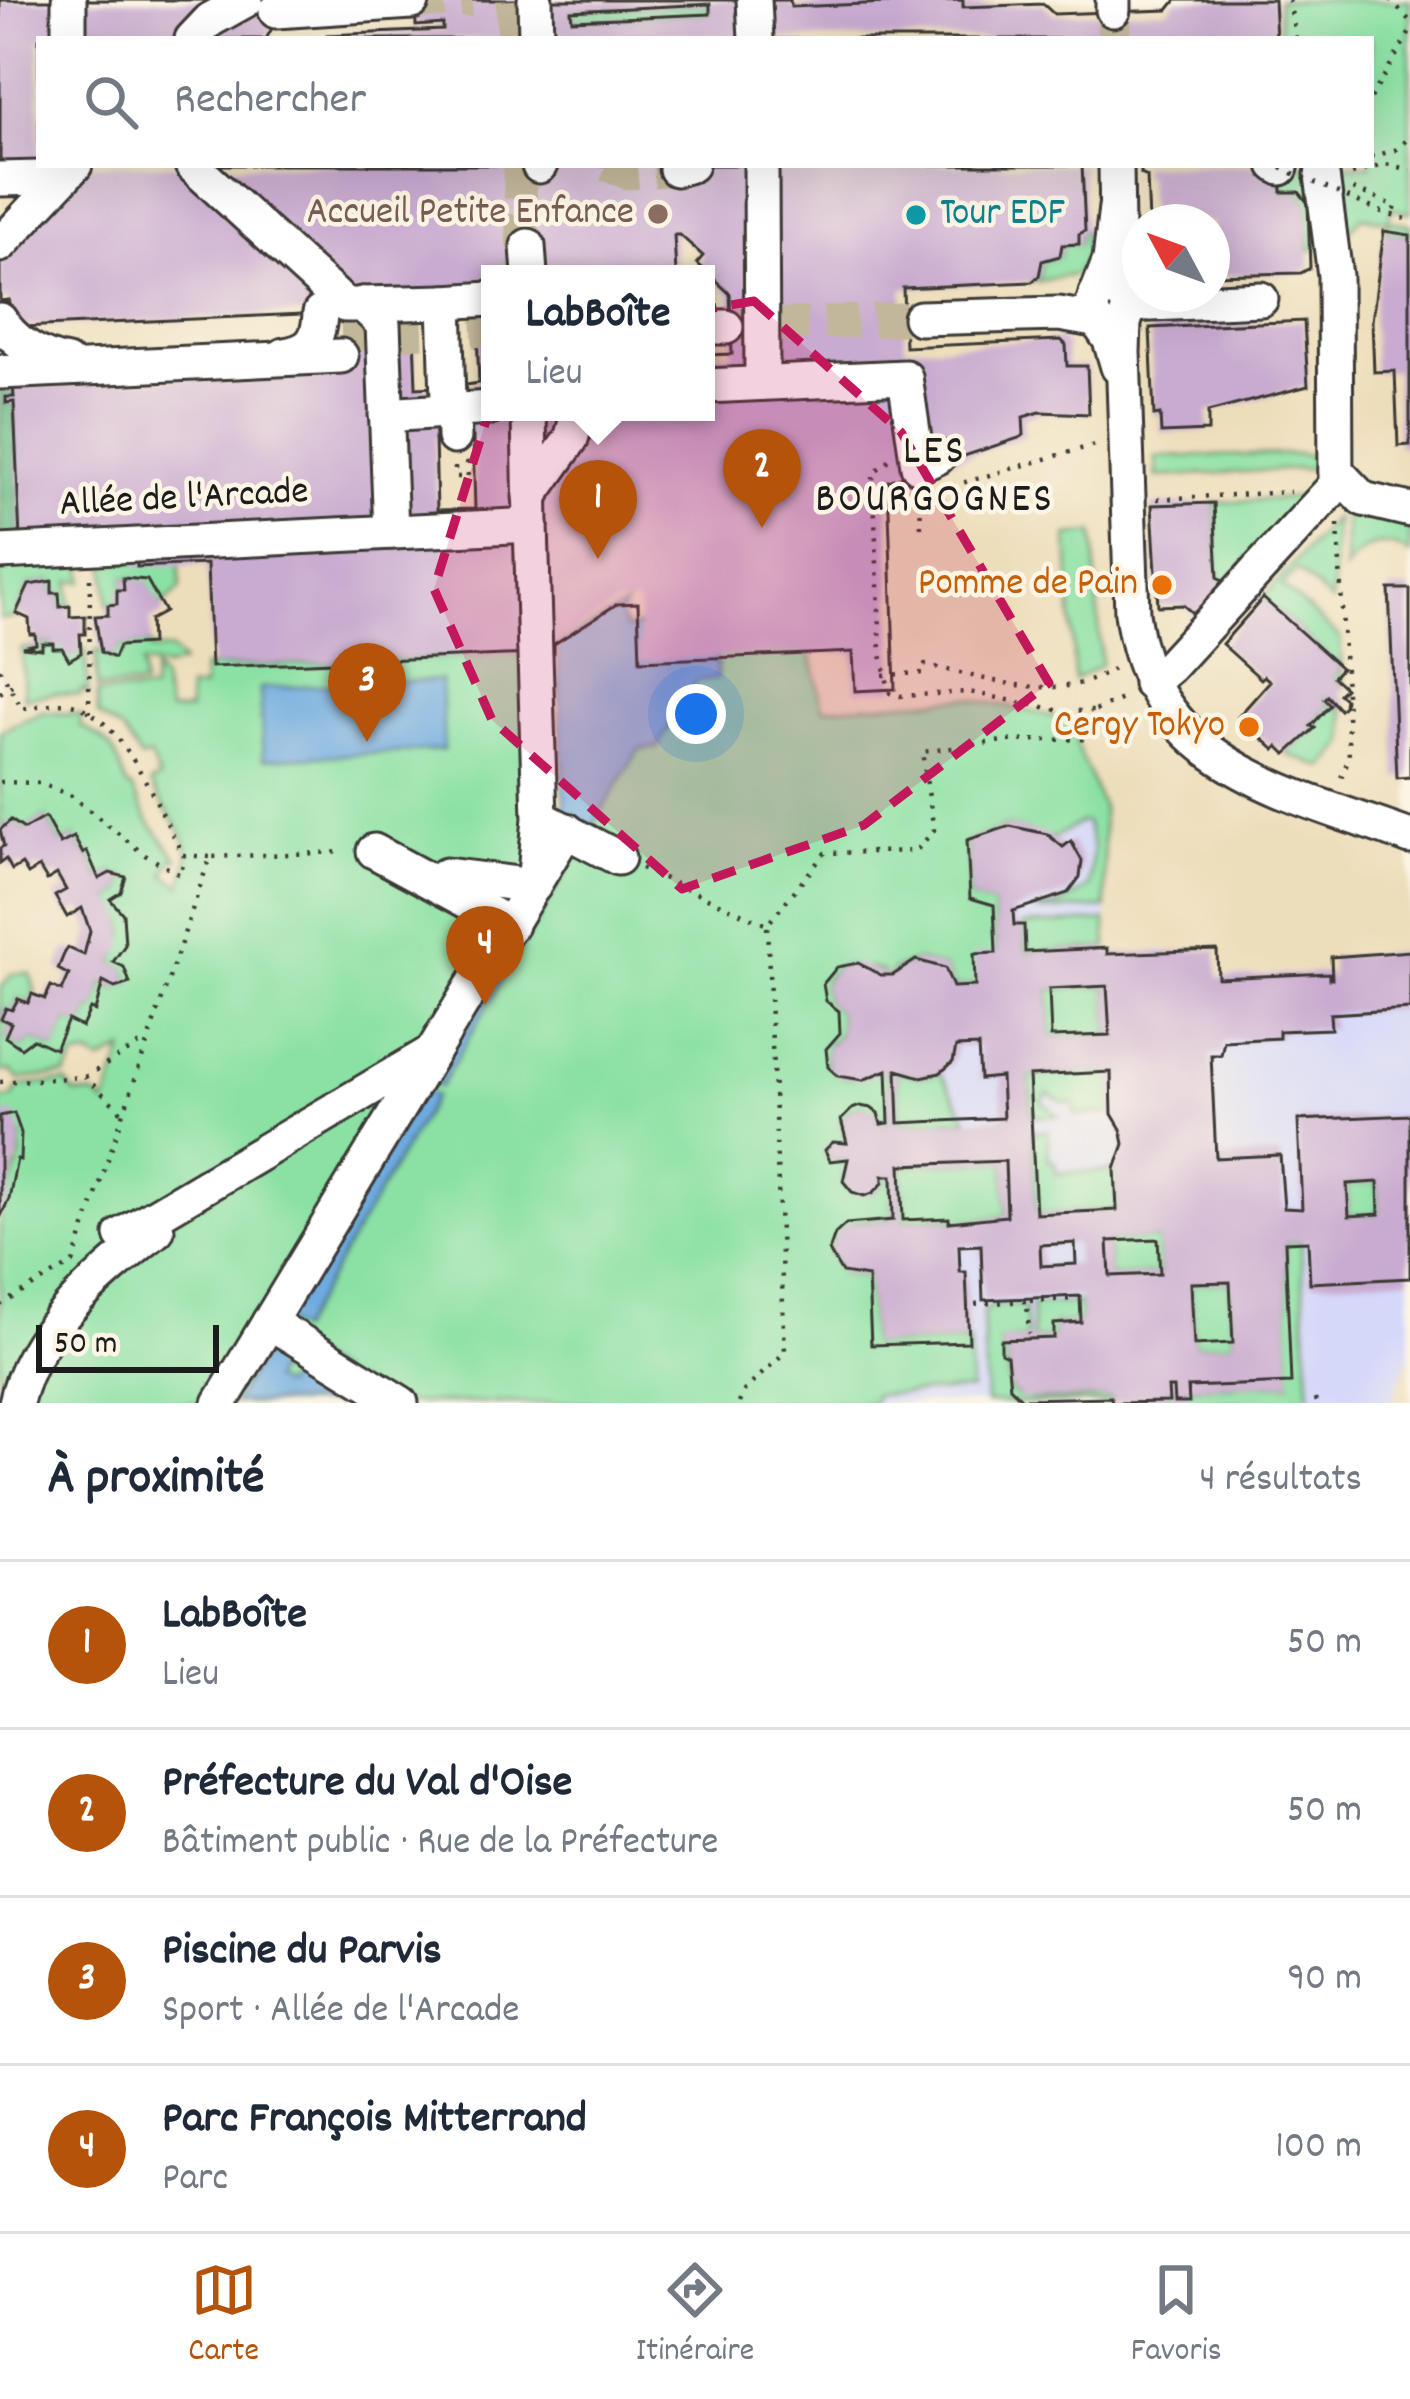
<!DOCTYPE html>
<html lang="fr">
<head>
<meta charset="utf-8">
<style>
	body { margin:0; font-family:Dekko,sans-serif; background:#f2f2f3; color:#1f2937 }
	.compass { position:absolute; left:1122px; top:204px; width:108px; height:108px; border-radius:50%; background:#fff; box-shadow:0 12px 48px #0002; rotate:311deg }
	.scale { position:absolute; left:36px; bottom:30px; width:183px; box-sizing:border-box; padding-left:12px; border:6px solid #1c1c1c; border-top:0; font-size:33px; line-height:42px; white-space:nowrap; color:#1c1c1c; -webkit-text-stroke:9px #fcf5e5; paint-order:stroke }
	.you { position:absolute; left:696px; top:714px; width:42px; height:42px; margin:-30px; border:9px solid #fff; border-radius:50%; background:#1a73e8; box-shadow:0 0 0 18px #1a73e833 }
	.badge { display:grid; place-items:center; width:78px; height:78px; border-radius:50%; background:#b45309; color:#fff; font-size:39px; font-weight:700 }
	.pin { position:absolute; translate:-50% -99px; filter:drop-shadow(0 3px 6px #0008) }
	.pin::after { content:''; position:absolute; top:63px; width:42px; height:36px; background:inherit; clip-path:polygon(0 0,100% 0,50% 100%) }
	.popup { position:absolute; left:481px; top:265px; width:234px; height:156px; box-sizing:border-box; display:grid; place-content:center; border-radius:0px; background:#fff; filter:drop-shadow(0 3px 9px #0005); font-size:39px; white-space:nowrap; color:#747a83 }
	.popup b { font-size:45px; color:#1f2937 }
	.popup::after { content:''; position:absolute; left:50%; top:100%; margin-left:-24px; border:24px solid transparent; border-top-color:#fff }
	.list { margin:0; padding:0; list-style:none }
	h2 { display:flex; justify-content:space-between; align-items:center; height:156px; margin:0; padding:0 48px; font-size:51px }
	h2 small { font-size:39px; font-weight:400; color:#747a83 }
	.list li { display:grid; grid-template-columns:78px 1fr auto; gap:36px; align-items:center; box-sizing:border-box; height:168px; padding:0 48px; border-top:3px solid #e0e1e3 }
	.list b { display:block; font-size:45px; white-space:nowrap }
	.list p { margin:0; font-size:39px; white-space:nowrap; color:#747a83 }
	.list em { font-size:39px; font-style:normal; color:#747a83 }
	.icon { flex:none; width:66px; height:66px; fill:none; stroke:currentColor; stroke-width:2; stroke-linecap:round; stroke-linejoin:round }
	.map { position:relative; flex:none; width:1410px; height:1403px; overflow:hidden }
	.search { position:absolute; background:#fff; box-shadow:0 12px 48px #0002; left:36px; right:36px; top:36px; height:132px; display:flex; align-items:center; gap:30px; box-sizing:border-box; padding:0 42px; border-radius:0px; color:#747a83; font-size:45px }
	.sheet { height:828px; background:#fff }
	nav { display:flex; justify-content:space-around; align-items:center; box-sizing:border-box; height:168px; border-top:3px solid #e0e1e3; background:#fff; font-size:33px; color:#747a83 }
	nav a { display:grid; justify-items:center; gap:6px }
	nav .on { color:#b45309 }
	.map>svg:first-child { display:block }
	.built { fill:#d5d8f9 }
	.green { fill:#8be1a4; stroke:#547e60; stroke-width:3 }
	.forest { fill:#70bf8a; stroke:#466e53; stroke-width:3 }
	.water { fill:#6eabe0; stroke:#45647e; stroke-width:3 }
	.building { fill:#c9aad0; fill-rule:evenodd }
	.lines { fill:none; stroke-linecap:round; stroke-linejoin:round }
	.minor-tunnel { stroke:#c3b79b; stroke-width:33; stroke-dasharray:33 16; stroke-linecap:butt }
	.minor-casing { stroke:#3b3934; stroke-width:39 }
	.path { stroke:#3b3934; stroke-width:4.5; stroke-dasharray:3 9; stroke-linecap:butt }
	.minor { stroke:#fff; stroke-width:33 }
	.path-bridge { stroke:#3b3934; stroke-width:4.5; stroke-dasharray:3 9; stroke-linecap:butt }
	.marked { fill:#c2185b; fill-opacity:0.2; stroke:#c2185b; stroke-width:9; stroke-dasharray:24 15; stroke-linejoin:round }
	.education-dot { fill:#8d6e63; stroke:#fcf5e5; stroke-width:4.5 }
	.culture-dot { fill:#0f9aa8; stroke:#fcf5e5; stroke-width:4.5 }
	.food-dot { fill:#e8710a; stroke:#fcf5e5; stroke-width:4.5 }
	.labels { text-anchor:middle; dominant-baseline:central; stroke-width:9; stroke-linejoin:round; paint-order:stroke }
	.education-label { font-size:39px; fill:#785e54; stroke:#fcf5e5; text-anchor:end }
	.culture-label { font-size:39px; fill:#0d838f; stroke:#fcf5e5; text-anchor:start }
	.street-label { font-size:39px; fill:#1c1c1c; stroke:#fcf5e5 }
	.food-label { font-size:39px; fill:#c56008; stroke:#fcf5e5; text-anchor:end }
	.neighbourhood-label { font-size:42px; letter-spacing:3px; fill:#1c1c1c; stroke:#fcf5e5 }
</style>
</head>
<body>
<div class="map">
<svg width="1410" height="1403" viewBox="0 0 1410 1403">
	<rect width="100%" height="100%" fill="#fcf5e5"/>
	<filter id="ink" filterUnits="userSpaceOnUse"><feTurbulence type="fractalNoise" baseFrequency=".00833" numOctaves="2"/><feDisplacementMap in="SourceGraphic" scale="24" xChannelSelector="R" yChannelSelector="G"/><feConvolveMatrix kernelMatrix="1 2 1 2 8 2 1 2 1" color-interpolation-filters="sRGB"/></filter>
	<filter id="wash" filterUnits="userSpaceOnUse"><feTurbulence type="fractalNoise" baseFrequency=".004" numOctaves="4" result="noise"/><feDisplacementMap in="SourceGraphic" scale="48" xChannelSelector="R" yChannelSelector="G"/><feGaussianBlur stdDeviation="2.7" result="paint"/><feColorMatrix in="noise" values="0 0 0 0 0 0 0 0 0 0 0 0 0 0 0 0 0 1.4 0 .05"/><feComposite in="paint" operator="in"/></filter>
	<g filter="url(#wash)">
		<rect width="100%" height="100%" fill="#eddebb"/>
		<polygon class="built" points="1102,807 1108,954 1133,954 1133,947 1135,953 1159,952 1160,945 1163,953 1187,951 1190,944 1191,951 1214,950 1215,943 1218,977 1329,973 1330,979 1410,951 1410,1355 1391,1403 868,1403 873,1402 868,1278 842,1273 828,1251 835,1234 846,1224 893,1220 884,1176 883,1183 873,1193 852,1192 843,1181 841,1160 830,1161 825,1150 830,1143 838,1142 841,1120 847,1111 860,1106 880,1118 884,1071 863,1080 843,1078 831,1070 826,1062 827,1045 840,1033 823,984 837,967 858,963 880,970 882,975 892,975 893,970 916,960 945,968 953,987 974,954 995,953 994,904 970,898 967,840 1010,826 1052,836"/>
		<g class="green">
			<polygon points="1278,0 1410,0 1410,213 1392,209 1388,221 1410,224 1410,235 1386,232 1387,221 1363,216 1336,245 1310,250 1307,201 1299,192 1282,192 1281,165 1371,165 1371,39 1280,39"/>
			<polygon points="710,4 710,14 572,20 571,11"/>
			<polygon points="1085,231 1087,255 1075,275 1032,282 1039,276 1042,261 1060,256 1062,245 1079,244 1079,234"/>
			<polygon points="1299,454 1312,456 1313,468 1157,477 1156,457"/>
			<polygon points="1305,497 1226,584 1218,577 1214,503"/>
			<path d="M1349,508L1410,516V554C1382,537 1364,543 1345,570V515Z"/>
			<polygon points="1335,517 1332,602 1297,570 1282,586 1340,638 1343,686 1333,677 1341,668 1263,598"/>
			<polygon points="1094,533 1101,665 1074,680 1068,535"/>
			<polygon points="83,558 84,581 70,581 70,606 60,607 59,593 52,593 51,581 29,585 14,618 0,619 0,561"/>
			<polygon points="179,558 181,588 161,606 134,578 124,578 124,590 117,604 108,605 106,561"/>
			<path d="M625,606L620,618L628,629L641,624L808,641L823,708L968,698L1077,722L1080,731L1076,744L1102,807L1106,908L1035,911L1062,904L1089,887L1093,847L1086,823L1081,822L1054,838L1009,826L967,841L970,898L994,905L996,953L975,986L953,987L945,968L916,960L893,970V975H881V971C858,965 836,957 823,984L826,1001L839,1011L840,1033L827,1045L826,1063C844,1089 865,1074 887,1070L889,1123L881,1124L878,1113L860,1106L847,1111L841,1120L847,1143H830L825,1155L835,1162L848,1159L843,1181L855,1193H873L883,1183V1176H892L893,1220C858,1222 842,1215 829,1251L842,1273L868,1277L871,1345L969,1342L971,1390L873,1395V1403H0V1218L20,1159L21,1134L0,1116V1099L12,1098L20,1086L66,1082L74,1093L95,1095L105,1104L124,1050L101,1062L90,1056L76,1058L66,1075L19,1079L11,1071H0V989L12,974L30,973L35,990L28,1003L18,999L12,1010L6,1008L1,1018L11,1023L5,1037L21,1048L33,1039L54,1049L68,1020L82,1026L90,1009L95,1010L103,982L115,988L130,982L124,968L113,962C130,931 129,927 110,899L121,892L125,877L110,873L99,879L88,852L83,854L74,837L60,844L45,817L24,829L11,821L0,830V731L43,712L81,715L80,726C120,746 115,757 128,788L131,787L150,823L178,859H173L165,874L181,886C202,837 171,827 151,783L159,779L150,756L141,759L123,732L98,715L97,693L152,691L154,670L161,679L169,712L189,711L188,689L203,688V668L522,654L530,785L565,816L558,645Z"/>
			<polygon points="42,643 86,650 88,694 82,689 80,695 54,693 24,698 22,649 41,649"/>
			<polygon points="150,644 151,650 171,650 182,663 166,668 142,664 143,686 97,688 96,651 113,657 119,646"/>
			<polygon points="1327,696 1339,709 1344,706 1346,743 1324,768 1286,754 1314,729 1311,726 1330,705 1324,699"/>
			<polygon points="1106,921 1107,948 1025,952 1024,925"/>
			<polygon points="1107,986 1110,1035 1051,1037 1049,989"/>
			<polygon points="897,1070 921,1077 940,1073 968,1119 899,1123"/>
			<polygon points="1111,1072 1112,1113 1076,1115 1074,1104 1062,1102 1048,1093 1042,1101 1058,1116 1032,1117 1029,1076"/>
			<polygon points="1048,1131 1049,1161 1055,1162 1056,1173 1116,1171 1117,1210 1036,1214 1032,1132"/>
			<polygon points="1005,1161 1007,1216 949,1222 948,1217 903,1220 901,1165"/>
			<polygon points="1378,1182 1379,1214 1349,1216 1347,1184"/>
			<polygon points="1158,1239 1160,1274 1110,1276 1108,1241"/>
			<polygon points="1285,1242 1301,1242 1310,1403 1139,1403 1168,1402 1168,1388 1290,1383"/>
			<polygon points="1230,1282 1233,1343 1194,1345 1191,1283"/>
			<polygon points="1080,1303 1081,1322 1054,1324 1054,1338 1032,1339 1032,1304"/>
			<path d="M1020,1305L1025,1308L1027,1339L1001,1341L1002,1353L1007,1356C1008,1368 1006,1385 1014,1394C1027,1403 1092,1398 1111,1397L1112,1403H986L983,1312L991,1306Z"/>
		</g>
		<polygon class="forest" points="13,386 14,397 7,397 7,403 14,402 20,539 0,540 0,387"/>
		<g class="water">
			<polygon points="625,606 620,615 625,628 634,629 641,624 717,644 717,679 697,680 657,748 639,750 590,830 565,817 558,645"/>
			<polygon points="441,680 444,750 263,759 260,688"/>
			<polygon points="569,846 578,851 440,1087 428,1080"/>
			<polygon points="423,1089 435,1096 298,1331 282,1321"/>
			<polygon points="274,1334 291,1344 271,1380 283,1386 303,1352 338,1373 339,1403 233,1403"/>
		</g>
		<g id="blocks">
			<g class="building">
				<path d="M0,0H268L271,30L266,39H39V165H1082L1085,231L1079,234V244L1062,245L1060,256L1042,261L1039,276L1032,282L903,288L905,347L1061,340L1066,345L1067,366H1087L1089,414L1040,412L1023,417L1024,435L1019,438L888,481L895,689L855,691L853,652L640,661L638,603L617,604L554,644V653L211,667L207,564L137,567L136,534L20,539L14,402L6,403V397H14L13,386L349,371L346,312L22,327L10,315L9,300L0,301V219L18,199L9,191H0ZM674,235H680L703,256L697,263L730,294L732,354L706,355V412H490V274H676ZM476,306L479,383L460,386L455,308ZM435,308L434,387L416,388L413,309ZM473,437L475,509L437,510L435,438Z"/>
				<path d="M415,0H790L791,7L963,0V7L1043,4L1054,14L1168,10L1176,0H1274L1276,39H327V35L443,30V24L416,26ZM710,4V14L572,20L571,11Z"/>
				<polygon points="1141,165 1281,165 1282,192 1299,192 1308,203 1310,268 1301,273 1212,275 1212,222 1149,222 1147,177 1141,174"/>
				<polygon points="1384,231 1410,235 1410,445 1398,446 1395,371 1374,372 1372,321"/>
				<polygon points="1304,321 1308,386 1208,412 1208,431 1161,433 1160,415 1154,416 1150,328"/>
				<polygon points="1214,503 1218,577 1226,584 1197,617 1183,605 1158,606 1152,505"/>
				<polygon points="123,578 147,580 165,612 150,620 151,644 119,646 114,658 101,652 95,616 108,615 108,605 117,604 117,590 124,590"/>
				<polygon points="52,581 52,593 59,593 60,607 70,606 70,617 85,616 85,634 80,634 81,653 69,660 62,648 53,648 53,643 42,643 42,649 22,647 36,644 35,634 30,634 29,619 16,613 29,585"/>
				<polygon points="1389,589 1410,589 1410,777 1397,778"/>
				<polygon points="1263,598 1341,668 1333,677 1345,688 1339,694 1345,699 1344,706 1340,710 1327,696 1324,699 1330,705 1311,726 1315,728 1286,754 1278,746 1275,750 1238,717 1270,681 1264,676 1261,679 1222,644"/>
				<polygon points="45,817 60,844 74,837 83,854 87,851 99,879 110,873 126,877 121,892 110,899 123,914 125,945 113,962 124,967 130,983 115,988 103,982 95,1011 90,1009 82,1027 68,1020 55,1049 33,1039 21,1048 5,1037 11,1023 1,1019 6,1008 12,1010 18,999 28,1003 32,994 45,999 51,986 62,991 69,975 58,969 64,954 68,948 84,955 90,931 82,908 67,917 55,896 66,890 57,874 47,880 39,867 28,874 22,864 12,870 6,859 0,863 0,848 4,846 0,830 11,820 24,829"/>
				<path d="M1010,826L1047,834L1063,847L1071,841L1082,861L1080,877L1068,893L1013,911L1014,925H1024L1025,952L1107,948V954L1217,950L1218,978L1329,973V979H1332L1331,957L1410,951V1009L1330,1014L1331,1029L1279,1031V1038L1224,1041L1221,1055H1211L1216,1158L1280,1155L1284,1208L1302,1209L1298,1120L1410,1115V1278L1310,1283L1308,1241L1285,1242L1291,1383L1188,1387L1189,1403H1174L1173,1388H1168L1169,1402L1112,1403L1111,1397L1022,1399L1010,1387L1007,1356L1001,1353V1340L1054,1338V1324L1081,1322L1080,1296L983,1300L981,1245L959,1246L960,1272H966L969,1342L871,1345L868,1277L842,1273L829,1251L835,1234L846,1224L893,1220L892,1176H883V1183L873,1193L864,1196L852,1192L843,1181L848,1159L830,1161L825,1150L833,1142L847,1143L841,1120L852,1109L860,1106L871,1108L878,1113L881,1124L889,1123L887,1070L863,1080L838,1076L828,1067L826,1049L840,1033L839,1011L826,1001L823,984L837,967L858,963L881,975H893L916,960L945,968L953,987L975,986L974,954L996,953L994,905L970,898L967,840ZM1107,986L1110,1035L1051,1037L1049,989ZM978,1046L980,1079L1001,1077L1003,1118L899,1123L897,1070L921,1077L940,1073L953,1062L956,1047ZM1111,1072L1112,1114L1121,1129L1124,1144L1115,1169L1117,1210L1036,1214L1029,1076ZM1005,1161L1007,1216L949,1222V1218L903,1220L901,1165ZM1378,1182L1379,1214L1349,1216L1347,1184ZM1158,1239L1160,1274L1110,1276L1108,1241ZM1075,1243L1076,1264L1041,1266L1040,1245ZM1230,1282L1233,1343L1194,1345L1191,1283Z"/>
				<polygon points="14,1113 21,1133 20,1160 17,1159 9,1199 0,1218 0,1116"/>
			</g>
		</g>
	</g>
	<g filter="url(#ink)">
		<use href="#blocks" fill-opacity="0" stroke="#3b3934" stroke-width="3"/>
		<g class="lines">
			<g class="minor-tunnel">
				<polyline points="512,0 514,39"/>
				<polyline points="412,2 472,0"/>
				<polyline points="1113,10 1114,39"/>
				<polyline points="519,165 524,272"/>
				<polyline points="606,165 628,173 676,169"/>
				<polyline points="726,327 920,318"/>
				<polyline points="472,331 490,330"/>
				<polyline points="341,335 424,332"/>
			</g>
			<g class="minor-casing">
				<g id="minor">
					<polyline points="69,0 69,39"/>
					<polyline points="535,0 536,39"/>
					<polyline points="754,0 756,39"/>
					<polyline points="1113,10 1113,0"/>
					<polyline points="276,11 412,2"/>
					<polyline points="192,39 210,20 246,0"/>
					<polyline points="192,165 345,305 353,305"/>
					<polyline points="761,165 762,383"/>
					<polyline points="1116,165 1117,229"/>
					<polyline points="1276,165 1281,168"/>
					<polyline points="539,166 540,165"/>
					<polyline points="676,169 691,165"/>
					<polyline points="0,179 40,178 53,188"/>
					<polyline points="1116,207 1110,260 1090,311 1110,340 1118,367"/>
					<polyline points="0,245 75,165"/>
					<polyline points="528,246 530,274"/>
					<path d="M1096,294L1107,288L1119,290L1130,305L1124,323L1123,352L1132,613C1152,768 1286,791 1410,837"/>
					<polyline points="445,302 490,299"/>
					<polyline points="362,304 383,324 391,532"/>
					<polyline points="362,304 445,302 448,400 453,405 454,437"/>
					<polyline points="1130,305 1261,299"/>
					<polyline points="920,318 1059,314 1094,320"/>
					<path d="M0,320C14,343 41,358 67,363"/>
					<polyline points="706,327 726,327"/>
					<path d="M284,355C310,351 319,341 320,313"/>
					<polyline points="0,372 341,356"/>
					<polyline points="706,386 905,377 918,466 938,457"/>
					<polyline points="529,412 531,525"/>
					<polyline points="386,415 490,408"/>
					<polyline points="1336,471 1363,499 1410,510"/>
					<polyline points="530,497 571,439 579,412"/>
					<polyline points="0,552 531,525 540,818 534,886 446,875 436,882"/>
					<polyline points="1150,683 1169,667 1336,485 1335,276 1322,175"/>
					<polyline points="547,821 618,858"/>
					<polyline points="374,851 511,925"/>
					<polyline points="122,1235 427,1055"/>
					<polyline points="269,1322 401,1403"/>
					<path d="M16,1403C32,1329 101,1275 157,1230"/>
					<polyline points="220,1403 567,830"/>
				</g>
			</g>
			<g class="path">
				<polyline points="1289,0 1296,39"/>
				<polyline points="1390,0 1410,21"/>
				<polyline points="1371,98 1410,32"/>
				<polyline points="1371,157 1395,150 1410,137"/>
				<polyline points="1352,174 1386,164 1410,170"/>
				<polyline points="1353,189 1396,206 1393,216"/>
				<polyline points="889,460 873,473 881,655 890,693 900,696 969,692 1063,711 1095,711"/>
				<polyline points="455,467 455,477 468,477 467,463 474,462"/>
				<polyline points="941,489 1098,444"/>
				<polyline points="1157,499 1290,492"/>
				<polyline points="1338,524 1349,757 1341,778"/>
				<polyline points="921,527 920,496 925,494"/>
				<path d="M0,669L22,709C40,706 63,699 80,707C128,728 159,810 183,855L210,857"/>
				<path d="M883,675L924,673L925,665C985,677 1057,706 1113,669"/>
				<polyline points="0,693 12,685"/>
				<polyline points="89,713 90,576"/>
				<polyline points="0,782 39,783 70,795 145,855 180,875 185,856"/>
				<polyline points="641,868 767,925 825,853 916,851 934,830 922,752 1003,741 1087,739 1095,711 1124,698"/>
				<polyline points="85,1077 139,1045 146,1046"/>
				<polyline points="0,1082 85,1077 123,1113"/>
				<polyline points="1030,1301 1078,1299"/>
				<polyline points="975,1304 1027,1301 1029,1334"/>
				<polyline points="0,1305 73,1263 210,857 344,852"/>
				<polyline points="1315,1399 1316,1403"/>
				<polyline points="739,1403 744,1391 785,1352 767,925"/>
			</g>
			<use href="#minor" class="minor"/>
			<polyline class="path-bridge" points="1281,168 1379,211 1410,220"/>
		</g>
	</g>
	<path class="marked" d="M754,301L901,432L1049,683L864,825L682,889L492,720L434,589L510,343Z"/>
	<circle class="education-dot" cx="658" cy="214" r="12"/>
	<circle class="culture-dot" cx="916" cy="215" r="12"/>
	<g class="food-dot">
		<circle cx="1162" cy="585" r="12"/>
		<circle cx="1249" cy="727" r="12"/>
	</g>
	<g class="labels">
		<g class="education-label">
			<text x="634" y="214">Accueil Petite Enfance</text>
		</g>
		<g class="culture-label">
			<text x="940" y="215">Tour EDF</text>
		</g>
		<g class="street-label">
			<text transform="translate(184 500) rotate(-3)">Allée de l'Arcade</text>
		</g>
		<g class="food-label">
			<text x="1138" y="585">Pomme de Pain</text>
			<text x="1225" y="727">Cergy Tokyo</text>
		</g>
		<g class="neighbourhood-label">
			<text x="935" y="454">LES<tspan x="935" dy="48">BOURGOGNES</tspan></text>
		</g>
	</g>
</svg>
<svg class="compass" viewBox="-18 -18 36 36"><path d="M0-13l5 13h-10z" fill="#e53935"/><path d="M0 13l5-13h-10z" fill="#747a83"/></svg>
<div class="scale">50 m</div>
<div class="you"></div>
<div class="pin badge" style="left:598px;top:559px">1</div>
<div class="popup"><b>LabBoîte</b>Lieu</div>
<div class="pin badge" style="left:762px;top:528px">2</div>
<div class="pin badge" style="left:367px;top:742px">3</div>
<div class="pin badge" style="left:485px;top:1005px">4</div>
<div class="search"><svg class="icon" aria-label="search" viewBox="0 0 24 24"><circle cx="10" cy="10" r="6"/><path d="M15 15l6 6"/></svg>Rechercher</div>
</div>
<section class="sheet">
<h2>À proximité<small>4 résultats</small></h2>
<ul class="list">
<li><span class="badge">1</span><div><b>LabBoîte</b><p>Lieu</p></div><em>50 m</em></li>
<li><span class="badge">2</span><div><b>Préfecture du Val d'Oise</b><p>Bâtiment public · Rue de la Préfecture</p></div><em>50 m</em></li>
<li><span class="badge">3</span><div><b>Piscine du Parvis</b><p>Sport · Allée de l'Arcade</p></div><em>90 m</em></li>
<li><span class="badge">4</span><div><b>Parc François Mitterrand</b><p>Parc</p></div><em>100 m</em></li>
</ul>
</section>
<nav>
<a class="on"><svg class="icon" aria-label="map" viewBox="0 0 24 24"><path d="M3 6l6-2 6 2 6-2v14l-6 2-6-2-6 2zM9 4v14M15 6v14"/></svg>Carte</a>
<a><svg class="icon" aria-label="directions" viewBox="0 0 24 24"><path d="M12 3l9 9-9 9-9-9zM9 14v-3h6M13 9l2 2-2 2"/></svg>Itinéraire</a>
<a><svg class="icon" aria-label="saved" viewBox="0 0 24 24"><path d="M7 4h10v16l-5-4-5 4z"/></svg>Favoris</a>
</nav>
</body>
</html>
